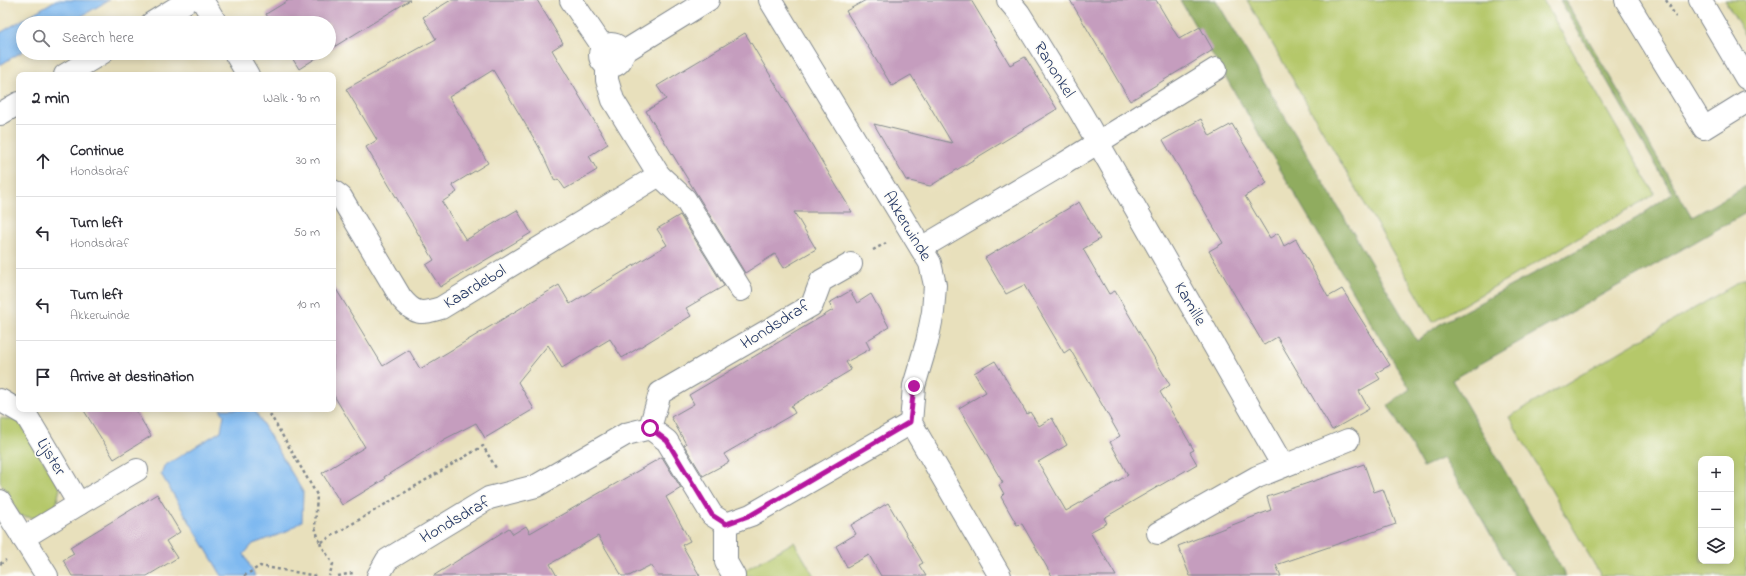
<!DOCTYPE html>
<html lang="en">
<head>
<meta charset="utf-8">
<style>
	body { margin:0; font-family:"Indie Flower",sans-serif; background:#f7f7f7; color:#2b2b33 }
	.controls { position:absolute; right:12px; bottom:12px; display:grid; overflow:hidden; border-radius:8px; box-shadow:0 2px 10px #0003 }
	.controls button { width:36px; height:36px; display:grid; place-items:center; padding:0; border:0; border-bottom:1px solid #e1e1e2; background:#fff; color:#2b2b33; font:20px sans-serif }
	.stop { position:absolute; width:12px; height:12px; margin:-9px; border:3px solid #b5179e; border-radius:50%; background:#fff }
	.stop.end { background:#b5179e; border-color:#fff; box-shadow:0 1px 4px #0008 }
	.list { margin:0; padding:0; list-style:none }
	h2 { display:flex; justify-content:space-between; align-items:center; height:52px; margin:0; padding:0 16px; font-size:17px }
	h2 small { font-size:13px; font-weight:400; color:#7c7c81 }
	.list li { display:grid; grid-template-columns:26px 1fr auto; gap:12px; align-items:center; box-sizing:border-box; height:72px; padding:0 16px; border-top:1px solid #e1e1e2 }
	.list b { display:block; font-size:15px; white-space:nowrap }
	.list p { margin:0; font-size:13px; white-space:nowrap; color:#7c7c81 }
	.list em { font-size:13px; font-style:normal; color:#7c7c81 }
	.icon { flex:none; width:22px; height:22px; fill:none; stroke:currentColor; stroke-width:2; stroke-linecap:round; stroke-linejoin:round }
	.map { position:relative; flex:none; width:1746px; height:576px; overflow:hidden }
	.search { position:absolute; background:#fff; box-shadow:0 2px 10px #0003; left:16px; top:16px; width:320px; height:44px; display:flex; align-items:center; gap:10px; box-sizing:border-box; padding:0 14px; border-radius:22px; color:#7c7c81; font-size:15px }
	.panel { position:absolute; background:#fff; box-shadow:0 2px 10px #0003; left:16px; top:72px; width:320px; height:340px; border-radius:8px }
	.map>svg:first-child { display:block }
	.green { fill:#b5c86b; stroke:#687c64; fill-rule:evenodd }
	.forest { fill:#90ac5f; stroke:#566e5e }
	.water { fill:#7fb9f0; stroke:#4d74a7 }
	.building { fill:#c59dbe }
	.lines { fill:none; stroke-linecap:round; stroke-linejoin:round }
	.minor-casing { stroke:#82888d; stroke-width:24 }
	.path { stroke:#82888d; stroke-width:2.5; stroke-dasharray:3 3; stroke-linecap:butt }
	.minor { stroke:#fff; stroke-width:22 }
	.route { stroke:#b5179e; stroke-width:5 }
	.labels { text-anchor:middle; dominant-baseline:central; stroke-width:3.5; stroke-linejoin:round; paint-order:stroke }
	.street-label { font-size:17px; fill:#1b2f5e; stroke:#fdfcf7 }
</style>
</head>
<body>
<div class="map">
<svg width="1746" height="576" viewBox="0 0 1746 576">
	<rect width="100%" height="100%" fill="#fdfcf7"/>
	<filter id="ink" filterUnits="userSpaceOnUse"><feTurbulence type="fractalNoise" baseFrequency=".025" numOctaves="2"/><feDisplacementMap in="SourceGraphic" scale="8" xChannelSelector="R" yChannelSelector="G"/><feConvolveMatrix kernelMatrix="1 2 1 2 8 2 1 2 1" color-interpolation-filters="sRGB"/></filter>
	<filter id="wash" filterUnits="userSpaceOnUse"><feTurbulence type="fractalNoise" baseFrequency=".012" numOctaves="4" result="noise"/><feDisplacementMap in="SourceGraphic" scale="16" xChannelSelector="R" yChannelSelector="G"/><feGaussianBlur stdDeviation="0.9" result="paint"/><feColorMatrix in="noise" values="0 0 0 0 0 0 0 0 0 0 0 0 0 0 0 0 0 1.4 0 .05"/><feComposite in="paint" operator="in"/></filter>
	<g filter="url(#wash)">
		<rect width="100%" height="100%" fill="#e8e0bc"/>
		<g class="green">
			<polygon points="1247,0 1543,0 1655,194 1433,322"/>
			<polygon points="1725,0 1746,0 1746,36"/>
			<path d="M1746,278V576H1601L1509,417ZM1701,459H1731V561H1701Z"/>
			<polygon points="0,418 19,421 60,488 56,506 36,518 20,516 0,482"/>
			<polygon points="794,542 814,576 746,576 743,571"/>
		</g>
		<polygon class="forest" points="1180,0 1216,0 1417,341 1440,324 1637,218 1672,193 1560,0 1565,0 1692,217 1746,186 1746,213 1452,380 1566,576 1514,576 1483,521 1443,458 1423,467 1388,405 1410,389"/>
		<g class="water">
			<polygon points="56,0 109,0 70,23 23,23 23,51 0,65 0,33"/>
			<polygon points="220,409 254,409 303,492 302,521 286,532 253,544 244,554 255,576 222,576 161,474 164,466 221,431 224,415"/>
		</g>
		<g id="blocks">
			<g class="building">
				<polygon points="289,0 410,0 329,50 329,23 271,23 266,14"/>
				<polygon points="451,0 537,0 563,43 552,50 608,144 589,156 597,170 565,189 558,179 555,181 539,147 493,70 449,97 488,163 452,185 457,192 442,202 466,240 517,210 531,233 440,287 426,265 434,260 366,147 377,140 346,89 436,39 423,17"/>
				<polygon points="866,0 971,0 1010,65 1025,57 1057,109 930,186 906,180 874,124 952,143 911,75 892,86 846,11"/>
				<polygon points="1070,0 1156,0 1179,39 1200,27 1213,50 1130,101"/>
				<polygon points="745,33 852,212 794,212 816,249 784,268 775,254 745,273 646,111 666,99 657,86"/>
				<polygon points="289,53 324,53 299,69"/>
				<polygon points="1201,119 1210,136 1232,124 1267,183 1245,196 1270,238 1278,233 1284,246 1296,239 1328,297 1342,289 1390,365 1376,373 1380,379 1359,391 1369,409 1332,430 1277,337 1264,345 1209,251 1223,243 1163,140"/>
				<polygon points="1079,202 1100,239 1083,249 1109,294 1115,291 1170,385 1160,392 1194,450 1190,452 1197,464 1104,518 1107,523 1090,532 1116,576 1052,576 1022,524 1017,525 1001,497 1004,494 999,485 1003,483 959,408 986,392 974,373 995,361 1027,414 1030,412 1039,426 1052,418 1067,445 1038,462 1066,511 1128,475 1110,442 1120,436 1070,349 1064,353 1024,285 1006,294 985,258"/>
				<polygon points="680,215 724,286 686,308 691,316 622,358 610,339 562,368 548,345 518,382 534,409 485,438 476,423 445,439 384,477 385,479 342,505 322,473 365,447 333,394 333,284 383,366 409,350 420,369 559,285 570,304 667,245 657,229"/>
				<polygon points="850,291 857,303 871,294 889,327 866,341 870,349 846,362 851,370 791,406 795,413 724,454 729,462 703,476 684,445 686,444 671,417 694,404 689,395 833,310 829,303"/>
				<polygon points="83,409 135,409 151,436 114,459"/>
				<polygon points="662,457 681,488 666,497 690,541 682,545 700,576 658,576 651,565 629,576 622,576 598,536 550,564 557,576 433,576 509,528 513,534 526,526 530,533"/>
				<polygon points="1364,464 1374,492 1383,489 1396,524 1276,565 1281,576 1190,576 1178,546 1271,510 1267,497"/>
				<polygon points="157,494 180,532 166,541 177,558 147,576 72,576 63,560 74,554 70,547"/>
				<polygon points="888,503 923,563 919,565 926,576 881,576 869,555 847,567 836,546 856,534 851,525"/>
			</g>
		</g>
	</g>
	<g filter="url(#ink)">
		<use href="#blocks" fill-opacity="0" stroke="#82888d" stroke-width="1"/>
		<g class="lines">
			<g class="minor-casing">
				<g id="minor">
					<polyline points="202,0 216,23"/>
					<polyline points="571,0 603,47"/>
					<polyline points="770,0 930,263 935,285 933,312 927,342 914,386 911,423 1000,576"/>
					<polyline points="1008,0 1019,13 1081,113 1283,466"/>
					<polyline points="1626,0 1704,128 1746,102"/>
					<polyline points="1700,0 1746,78"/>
					<polyline points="152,23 189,0"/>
					<circle cx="611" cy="55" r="11"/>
					<polyline points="235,53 248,75"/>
					<polyline points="622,53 708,0"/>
					<polyline points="607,66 607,80 613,100 659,175 685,199 741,290"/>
					<polyline points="65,75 102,53"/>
					<polyline points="0,114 19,103"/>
					<path d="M333,191L341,197L401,298C415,315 421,314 441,308L659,175"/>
					<polyline points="921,248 1065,163 1216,69"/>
					<polyline points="0,400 26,415 79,504 23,538"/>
					<polyline points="650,428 660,393 812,305 821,281 851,264"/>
					<polyline points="0,501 47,576"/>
					<polyline points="79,504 137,470"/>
					<polyline points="726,524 751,515 911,423"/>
					<polyline points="1158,533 1257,477 1348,440"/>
					<polyline points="378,576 387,560 489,498 536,486 626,434 650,428 667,441 712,515 726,524 726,562 734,576"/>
				</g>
			</g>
			<g class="path">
				<polyline points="1666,0 1676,17"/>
				<polyline points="873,250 886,243"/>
				<polyline points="267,409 317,495 315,527 320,543 483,446 496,468"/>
				<polyline points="320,543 333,564 329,576"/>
				<polyline points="0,564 6,560"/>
				<polyline points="244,576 260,566 317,576"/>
				<polyline points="338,576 353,573"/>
			</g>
			<use href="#minor" class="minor"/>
		</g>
	</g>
	<g class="lines" filter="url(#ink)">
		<polyline class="route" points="650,428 667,441 712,515 726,524 751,515 910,422 914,386"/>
	</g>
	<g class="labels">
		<g class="street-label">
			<text transform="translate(1054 70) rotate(58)">Ranonkel</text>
			<text transform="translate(907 226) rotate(59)">Akkerwinde</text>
			<text transform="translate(475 287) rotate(-31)">Kaardebol</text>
			<text transform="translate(1190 304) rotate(60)">Kamille</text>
			<text transform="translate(775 325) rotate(-32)">Hondsdraf</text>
			<text transform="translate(51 457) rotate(59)">Lijster</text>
			<text transform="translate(455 520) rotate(-30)">Hondsdraf</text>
		</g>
	</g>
</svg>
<div class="controls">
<button>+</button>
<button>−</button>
<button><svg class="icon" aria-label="layers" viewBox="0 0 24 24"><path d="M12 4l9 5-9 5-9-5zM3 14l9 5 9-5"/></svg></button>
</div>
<div class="stop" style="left:650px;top:428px"></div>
<div class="stop end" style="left:914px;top:386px"></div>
<div class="search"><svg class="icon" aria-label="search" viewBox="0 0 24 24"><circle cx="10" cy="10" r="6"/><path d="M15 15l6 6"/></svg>Search here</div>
<section class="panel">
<h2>2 min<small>Walk · 90 m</small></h2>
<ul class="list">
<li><svg class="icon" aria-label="ahead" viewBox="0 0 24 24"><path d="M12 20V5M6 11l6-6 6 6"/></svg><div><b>Continue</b><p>Hondsdraf</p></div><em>30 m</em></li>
<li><svg class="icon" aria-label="left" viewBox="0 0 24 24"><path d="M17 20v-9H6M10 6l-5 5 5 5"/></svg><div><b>Turn left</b><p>Hondsdraf</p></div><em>50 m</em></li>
<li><svg class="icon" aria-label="left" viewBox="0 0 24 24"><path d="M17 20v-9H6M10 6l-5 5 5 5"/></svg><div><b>Turn left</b><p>Akkerwinde</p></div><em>10 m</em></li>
<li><svg class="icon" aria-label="arrive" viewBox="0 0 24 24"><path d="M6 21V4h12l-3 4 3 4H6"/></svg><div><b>Arrive at destination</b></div></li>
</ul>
</section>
</div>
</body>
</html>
